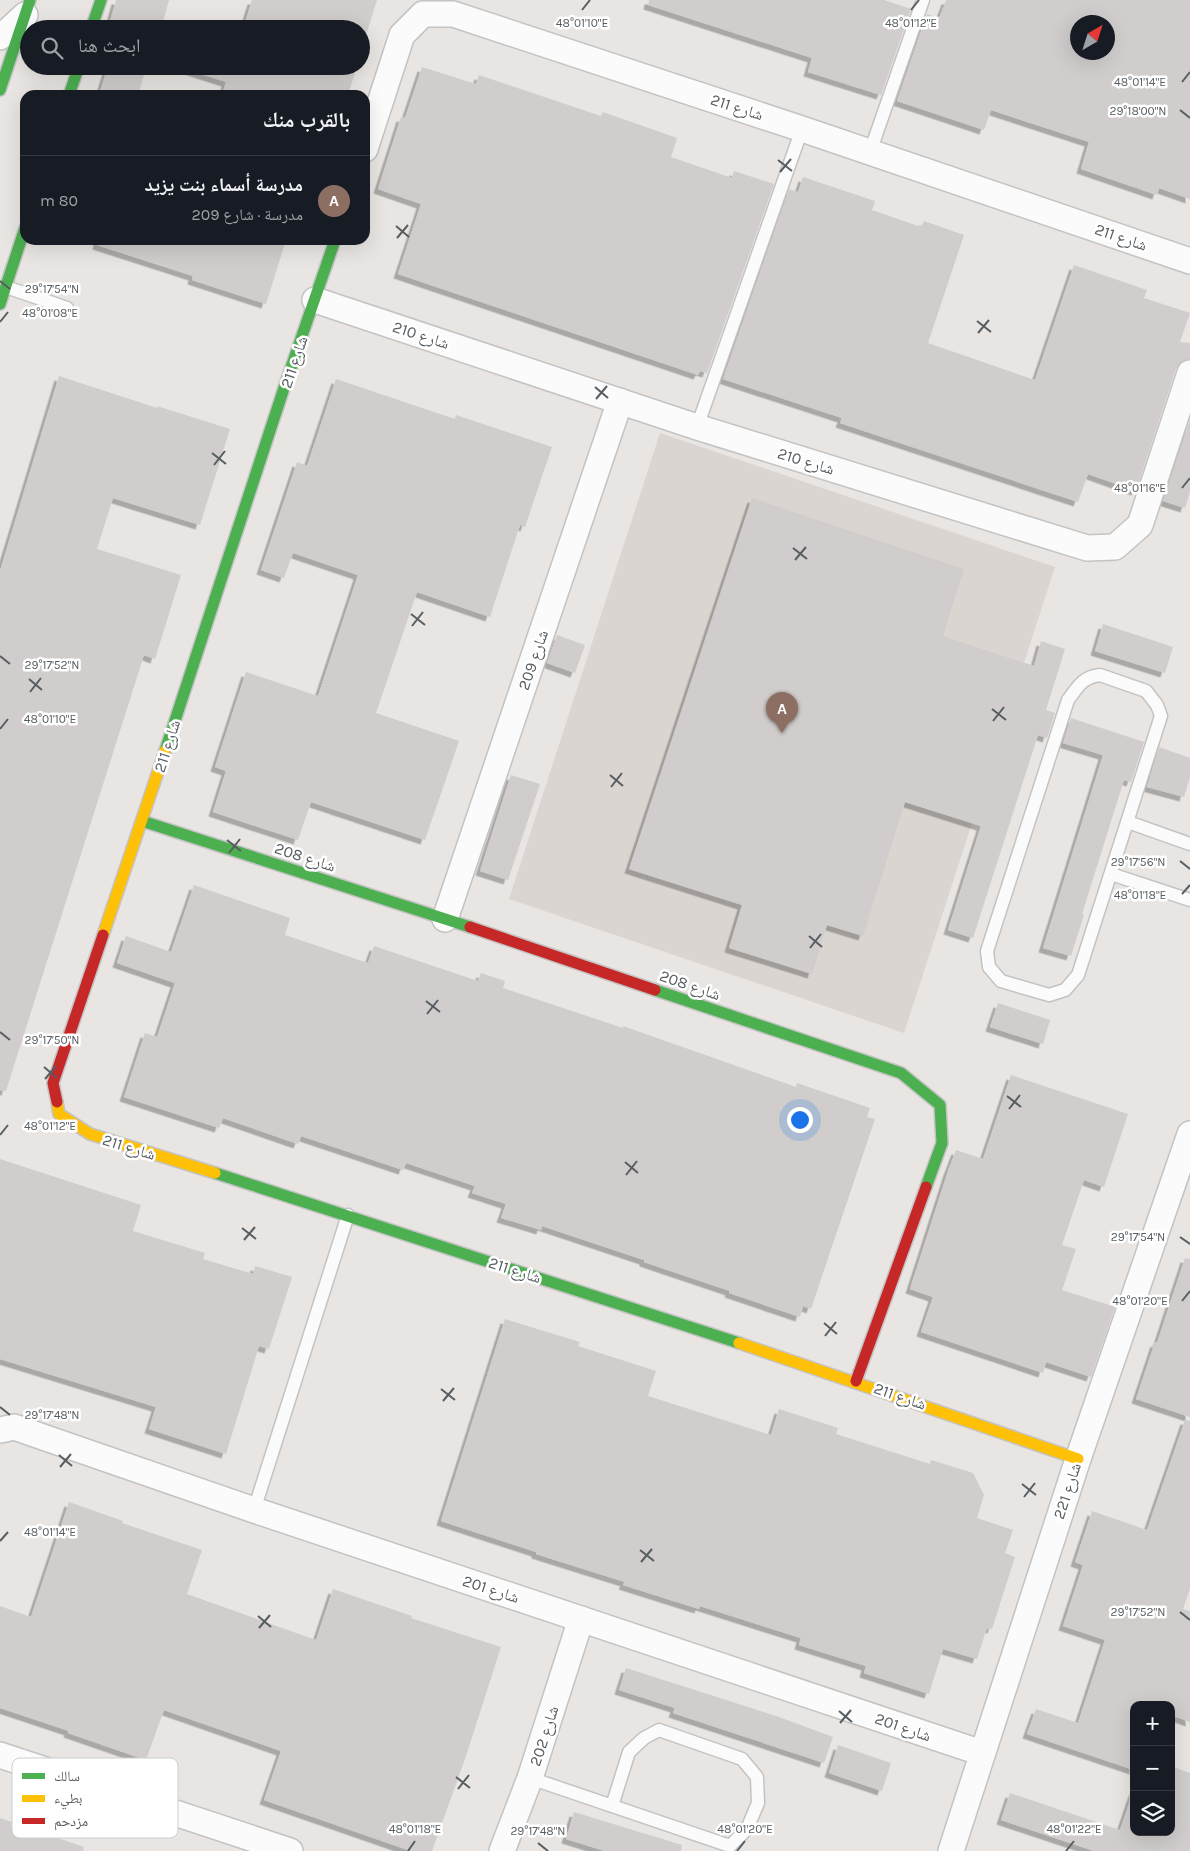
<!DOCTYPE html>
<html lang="ar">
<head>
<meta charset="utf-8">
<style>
	body { margin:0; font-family:Karla,"Noto Naskh Arabic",sans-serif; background:#242831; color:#f1f3f6; direction:rtl }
	.controls { position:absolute; right:15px; bottom:15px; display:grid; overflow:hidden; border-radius:10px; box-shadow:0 5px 20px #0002 }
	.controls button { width:45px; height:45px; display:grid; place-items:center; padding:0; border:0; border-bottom:1px solid #363941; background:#171b24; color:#f1f3f6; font:25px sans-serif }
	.compass { position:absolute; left:1070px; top:15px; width:45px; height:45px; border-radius:50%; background:#171b24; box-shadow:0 5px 20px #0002; rotate:39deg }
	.you { position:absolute; left:799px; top:1119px; width:18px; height:18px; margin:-12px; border:4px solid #fff; border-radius:50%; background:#1a73e8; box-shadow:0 0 0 8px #1a73e833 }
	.badge { display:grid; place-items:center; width:32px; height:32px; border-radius:50%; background:#8a8d8e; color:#fff; font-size:16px; font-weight:700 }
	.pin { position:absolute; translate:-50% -41px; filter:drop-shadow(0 1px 2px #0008) }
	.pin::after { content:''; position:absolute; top:26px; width:18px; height:15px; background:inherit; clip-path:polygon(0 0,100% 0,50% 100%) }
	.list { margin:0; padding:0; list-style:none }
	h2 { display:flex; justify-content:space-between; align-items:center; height:65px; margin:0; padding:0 20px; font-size:21px }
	h2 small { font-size:16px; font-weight:400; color:#9ea1a6 }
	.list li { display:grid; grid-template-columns:32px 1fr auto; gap:15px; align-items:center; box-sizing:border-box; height:90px; padding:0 20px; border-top:1px solid #363941 }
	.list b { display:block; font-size:19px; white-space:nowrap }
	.list p { margin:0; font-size:16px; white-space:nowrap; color:#9ea1a6 }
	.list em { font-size:16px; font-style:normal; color:#9ea1a6 }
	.icon { flex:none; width:28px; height:28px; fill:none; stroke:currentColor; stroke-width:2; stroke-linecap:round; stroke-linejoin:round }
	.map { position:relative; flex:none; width:1190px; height:1851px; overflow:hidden; direction:ltr }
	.search { position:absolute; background:#171b24; box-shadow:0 5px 20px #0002; left:20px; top:20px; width:350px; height:55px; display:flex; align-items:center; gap:12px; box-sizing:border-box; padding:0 18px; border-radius:28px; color:#9ea1a6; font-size:19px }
	.panel { position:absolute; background:#171b24; box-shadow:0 5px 20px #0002; left:20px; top:90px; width:350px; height:155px; border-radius:15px; direction:rtl }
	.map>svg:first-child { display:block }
	.education { fill:#dad5d0 }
	.building { fill:#d0cdcc; fill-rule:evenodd; filter:url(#shadow) }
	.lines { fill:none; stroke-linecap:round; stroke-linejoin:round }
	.lane-casing { stroke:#c3c3c3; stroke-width:15 }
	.street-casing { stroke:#c3c3c3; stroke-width:28 }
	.fast-casing { stroke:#c4c4c4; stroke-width:14 }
	.slow-casing { stroke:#c4c4c4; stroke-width:14 }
	.jam-casing { stroke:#c4c4c4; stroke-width:14 }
	.lane { stroke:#fcfbfb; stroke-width:12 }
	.street { stroke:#fcfbfb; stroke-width:25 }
	.fast { stroke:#4caf50; stroke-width:11 }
	.slow { stroke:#ffc107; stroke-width:11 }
	.jam { stroke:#c62828; stroke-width:11 }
	.ticks { fill:none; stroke:#575d61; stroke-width:2 }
	.labels { text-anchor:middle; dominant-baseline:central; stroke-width:5; stroke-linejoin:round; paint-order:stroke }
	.street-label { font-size:16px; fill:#575d61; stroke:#fff }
	.key { fill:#fff; stroke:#cdced0; stroke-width:1 }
	.key-label { font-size:14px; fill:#575d61 }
	.ticks-label { font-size:12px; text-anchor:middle; fill:#575d61; stroke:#fff; stroke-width:5; stroke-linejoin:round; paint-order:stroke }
</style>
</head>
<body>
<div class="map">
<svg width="1190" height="1851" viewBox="0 0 1190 1851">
	<defs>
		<filter id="shadow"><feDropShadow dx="-4.5" dy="4.5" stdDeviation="0" flood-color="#0004"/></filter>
	</defs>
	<rect width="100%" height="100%" fill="#e8e5e2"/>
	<polygon class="education" points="660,433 1055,567 904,1033 509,899"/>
	<g class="building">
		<polygon points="116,0 169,0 161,29 108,29"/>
		<polygon points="252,0 377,0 361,51 361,29 243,29"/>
		<polygon points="649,0 884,0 911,9 881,95 808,72 812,58 648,5"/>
		<path d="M946,0H1190V199L1159,188L1157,195L1081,169L1089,142L991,110L984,130L897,101L927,14L938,18V16H940ZM1078,22H1108V52H1078Z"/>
		<polygon points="108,66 147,66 138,95 99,95"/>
		<polygon points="176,66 357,66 348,95 222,95 226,82"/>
		<polygon points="422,67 476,84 479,75 601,116 603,112 677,138 671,157 732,178 734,171 774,184 707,373 700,371 698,375 398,274 421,204 378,189 401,117 405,118"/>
		<polygon points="803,177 875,201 872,210 921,227 924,221 964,235 928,343 1035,380 1074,265 1147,290 1144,298 1190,313 1180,342 1190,343 1190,359 1181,362 1176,369 1136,491 1088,474 1078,502 840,423 842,418 723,379 789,189 798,192"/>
		<polygon points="98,240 286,240 266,304 192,280 193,276 97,245"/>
		<polygon points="59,376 157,408 157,406 230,429 200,525 113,498 97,549 181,575 155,659 144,655 6,1091 0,1090 0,571"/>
		<polygon points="336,379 455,419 456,415 552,447 525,527 520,525 490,617 417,592 376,713 459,741 425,840 311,802 298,840 213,812 226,771 215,767 246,672 318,696 358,575 293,553 284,578 261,570 297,462 307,466"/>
		<polygon points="1190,419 1190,492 1185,508 1163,501"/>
		<polygon points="752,498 964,569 943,636 1034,666 1041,641 1065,649 1046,710 1055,713 1047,738 1038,735 973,938 948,930 981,826 905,802 863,936 827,925 812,974 729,948 742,905 629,869"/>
		<polygon points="1103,624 1173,647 1165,673 1095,651"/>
		<polygon points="557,635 585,645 575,673 547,663"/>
		<polygon points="1071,718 1144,742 1131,782 1124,780 1082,914 1084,915 1071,956 1043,948 1103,755 1063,743"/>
		<polygon points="1159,747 1190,758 1190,777 1184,797 1147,787"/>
		<polygon points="511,775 540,784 508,880 480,871"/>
		<polygon points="194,885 290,918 285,935 368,963 374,946 478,981 481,973 505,981 503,988 623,1028 623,1026 796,1087 797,1083 870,1108 867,1117 875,1119 811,1309 803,1306 800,1317 729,1293 730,1291 644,1262 644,1260 542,1226 541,1230 501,1218 506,1204 472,1193 475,1186 406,1163 403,1170 301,1136 298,1144 223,1118 219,1128 124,1097 145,1033 157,1037 175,983 117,963 126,936 171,952"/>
		<polygon points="998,1003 1050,1020 1043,1044 990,1027"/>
		<polygon points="1011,1075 1128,1114 1104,1187 1084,1180 1062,1245 1076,1249 1062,1290 1115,1307 1091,1377 1046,1362 1043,1373 921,1332 933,1297 910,1289 948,1171 956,1150 983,1159"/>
		<polygon points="0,1159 141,1205 133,1231 205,1253 203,1259 253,1274 255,1266 292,1277 269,1349 259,1346 226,1454 149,1429 156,1407 0,1359"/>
		<polygon points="1185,1258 1190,1259 1190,1417 1136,1399 1155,1342 1157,1343"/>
		<polygon points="505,1319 580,1342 578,1346 656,1371 648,1396 771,1435 779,1409 838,1428 836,1434 930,1464 931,1460 973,1473 984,1495 977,1518 1013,1530 1005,1553 1015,1557 992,1629 987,1628 977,1659 943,1649 929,1694 864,1673 866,1666 799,1645 801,1638 700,1606 699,1609 623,1585 625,1582 536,1554 536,1552 441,1521"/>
		<polygon points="1185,1420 1190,1421 1190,1589 1183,1609 1190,1611 1190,1722 1171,1715 1171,1705 1140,1705 1134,1703 1134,1770 1027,1734 1036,1709 1078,1723 1105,1640 1063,1626 1083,1565 1075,1562 1092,1511 1147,1530"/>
		<polygon points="69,1502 123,1521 122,1523 202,1550 187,1594 316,1640 333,1589 412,1616 411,1618 501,1647 465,1759 432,1851 411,1851 264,1800 281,1751 164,1710 146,1760 68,1733 69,1731 0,1708 0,1606 31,1617"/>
		<polygon points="626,1668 779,1717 833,1737 824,1763 673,1713 675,1708 619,1690"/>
		<polygon points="838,1745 891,1763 882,1791 829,1773"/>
		<polygon points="1171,1766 1190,1773 1190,1851 1094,1851 1001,1820 1010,1793 1120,1830 1134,1789 1134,1832 1171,1832"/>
		<polygon points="574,1812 682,1845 681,1851 605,1851 566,1839"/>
		<polygon points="0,1818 84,1847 83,1851 0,1851"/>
	</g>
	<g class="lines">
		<g class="lane-casing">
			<g id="lane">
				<polyline points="870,152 923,0"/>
				<polyline points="6,287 67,308"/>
				<polyline points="697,427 802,129"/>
				<path d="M1100,675L1146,691L1157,705L1161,716L1078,975L1065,990L1049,995L1001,981L989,967L987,951L1068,700C1078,687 1082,677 1100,675Z"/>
				<polyline points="1128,822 1190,844"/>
				<polyline points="1111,874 1190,900"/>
				<polyline points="254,1510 348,1215"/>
				<polyline points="530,1778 730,1846 747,1829 758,1803 757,1777 742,1759 659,1730 644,1738 629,1752 612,1806"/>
			</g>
		</g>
		<g class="street-casing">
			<g id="street">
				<polyline points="0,37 9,30 25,15"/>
				<polyline points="365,149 402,35 423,14 453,14 802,129 1190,261"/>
				<polyline points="315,300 697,427 1087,548 1115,547 1140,525 1190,373"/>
				<polyline points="445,919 620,401"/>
				<polyline points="0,1430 14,1427 254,1510 982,1753"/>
				<polyline points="0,1755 290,1851"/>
				<polyline points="502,1851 530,1778 581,1619"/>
				<polyline points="951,1851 1078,1459 1190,1134"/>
			</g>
		</g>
		<g class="fast-casing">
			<g id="fast">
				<polyline points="91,29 101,0"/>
				<polyline points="0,90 30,0"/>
				<polyline points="69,95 79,66"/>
				<polyline points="0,304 25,228"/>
				<polyline points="165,751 284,388 335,240"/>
				<polyline points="142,821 470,927"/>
				<polyline points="655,990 901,1073 940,1105 942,1143 926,1187"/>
				<polyline points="215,1173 739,1343"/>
			</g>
		</g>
		<g class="slow-casing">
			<g id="slow">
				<polyline points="103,935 165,751"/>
				<polyline points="57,1102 59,1114 90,1134 215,1173"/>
				<polyline points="739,1343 1078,1459"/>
			</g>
		</g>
		<g class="jam-casing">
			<g id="jam">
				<polyline points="470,927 655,990"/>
				<polyline points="57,1102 53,1083 103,935"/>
				<polyline points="856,1381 926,1187"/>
			</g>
		</g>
		<use href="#lane" class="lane"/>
		<use href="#street" class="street"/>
		<use href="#fast" class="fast"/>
		<use href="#slow" class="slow"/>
		<use href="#jam" class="jam"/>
	</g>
	<path class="ticks" d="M582,10L590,0M911,10L919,0M1182,82L1190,72M1180,110L1190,118M778,160L792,171M780,172L791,159M396,226L409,237M397,238L408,225M0,281L10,289M977,321L991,332M0,322L8,312M978,333L989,320M595,387L608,398M596,399L607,386M212,453L226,464M214,465L225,451M1182,488L1190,478M793,548L807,559M795,560L806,547M411,614L425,625M412,626L423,612M0,656L10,664M29,679L42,690M30,692L41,678M992,709L1006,720M993,721L1004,707M0,729L8,719M610,775L623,786M611,787L622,773M227,840L241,851M229,853L240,839M1180,861L1190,869M1182,894L1190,885M809,936L822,947M810,948L821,934M426,1001L440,1012M427,1014L438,1000M0,1032L10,1040M44,1067L57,1078M45,1079L56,1066M1007,1096L1021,1107M1009,1109L1020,1095M0,1135L8,1125M625,1162L638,1173M626,1175L637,1161M242,1228L256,1239M1180,1237L1190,1244M244,1240L255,1227M1182,1301L1190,1291M824,1323L837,1334M825,1336L836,1322M441,1389L455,1400M443,1401L454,1388M0,1407L10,1415M59,1455L72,1466M60,1467L71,1454M1022,1484L1036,1495M1024,1497L1035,1483M0,1541L8,1532M640,1550L654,1561M641,1562L652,1549M1180,1612L1190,1620M258,1616L271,1627M259,1628L270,1615M839,1711L852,1722M840,1723L851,1710M456,1777L470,1788M458,1789L469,1775M538,1843L548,1851M408,1851L415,1841M737,1851L745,1841M1066,1851L1074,1841"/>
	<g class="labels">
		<g class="street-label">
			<text transform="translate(737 107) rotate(18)">شارع 211</text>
			<text transform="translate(1121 237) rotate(19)">شارع 211</text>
			<text transform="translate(421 335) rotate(18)">شارع 210</text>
			<text transform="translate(294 362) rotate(-71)">شارع 211</text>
			<text transform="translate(806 461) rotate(17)">شارع 210</text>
			<text transform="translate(533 660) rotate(-71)">شارع 209</text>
			<text transform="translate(167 746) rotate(-72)">شارع 211</text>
			<text transform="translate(305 857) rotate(18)">شارع 208</text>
			<text transform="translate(690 985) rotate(19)">شارع 208</text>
			<text transform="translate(129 1147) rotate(17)">شارع 211</text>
			<text transform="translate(515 1270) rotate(18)">شارع 211</text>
			<text transform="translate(900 1396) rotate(19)">شارع 211</text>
			<text transform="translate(1067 1491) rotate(-72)">شارع 221</text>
			<text transform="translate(491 1589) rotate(18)">شارع 201</text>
			<text transform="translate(903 1727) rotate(19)">شارع 201</text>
			<text transform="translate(544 1736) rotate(-72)">شارع 202</text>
		</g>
	</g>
	<rect x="12" y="1758" width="166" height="80" rx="8" class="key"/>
	<rect x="22" y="1773" width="23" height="6" fill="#4caf50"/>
	<rect x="22" y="1795" width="23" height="7" fill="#ffc107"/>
	<rect x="22" y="1818" width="23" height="6" fill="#c62828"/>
	<g class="key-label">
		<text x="54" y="1781">سالك</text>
		<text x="54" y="1803">بطيء</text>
		<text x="54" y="1826">مزدحم</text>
	</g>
	<g class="ticks-label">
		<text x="582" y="27">48°01'10"E</text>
		<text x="911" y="27">48°01'12"E</text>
		<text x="1140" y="86">48°01'14"E</text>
		<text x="1138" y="115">29°18'00"N</text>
		<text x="52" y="293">29°17'54"N</text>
		<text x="50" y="317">48°01'08"E</text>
		<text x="1140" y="492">48°01'16"E</text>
		<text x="52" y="669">29°17'52"N</text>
		<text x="50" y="723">48°01'10"E</text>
		<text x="1138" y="866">29°17'56"N</text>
		<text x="1140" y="899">48°01'18"E</text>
		<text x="52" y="1044">29°17'50"N</text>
		<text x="50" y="1130">48°01'12"E</text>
		<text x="1138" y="1241">29°17'54"N</text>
		<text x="1140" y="1305">48°01'20"E</text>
		<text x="52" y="1419">29°17'48"N</text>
		<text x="50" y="1536">48°01'14"E</text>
		<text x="1138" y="1616">29°17'52"N</text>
		<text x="415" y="1833">48°01'18"E</text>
		<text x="745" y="1833">48°01'20"E</text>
		<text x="1074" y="1833">48°01'22"E</text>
		<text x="538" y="1835">29°17'48"N</text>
	</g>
</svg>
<div class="controls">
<button>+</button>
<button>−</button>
<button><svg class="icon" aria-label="layers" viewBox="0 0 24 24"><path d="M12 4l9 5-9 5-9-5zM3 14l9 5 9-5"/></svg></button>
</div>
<svg class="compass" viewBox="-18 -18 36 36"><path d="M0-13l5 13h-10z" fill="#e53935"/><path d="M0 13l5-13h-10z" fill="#9ea1a6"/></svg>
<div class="you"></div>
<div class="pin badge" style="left:782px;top:733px;background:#8d6e63">A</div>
<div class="search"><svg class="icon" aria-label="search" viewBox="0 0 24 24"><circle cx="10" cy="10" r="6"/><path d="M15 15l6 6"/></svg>ابحث هنا</div>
<section class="panel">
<h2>بالقرب منك<small></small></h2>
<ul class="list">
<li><span class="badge" style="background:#8d6e63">A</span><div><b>مدرسة أسماء بنت يزيد</b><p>مدرسة · شارع 209</p></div><em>80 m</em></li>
</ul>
</section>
</div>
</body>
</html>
